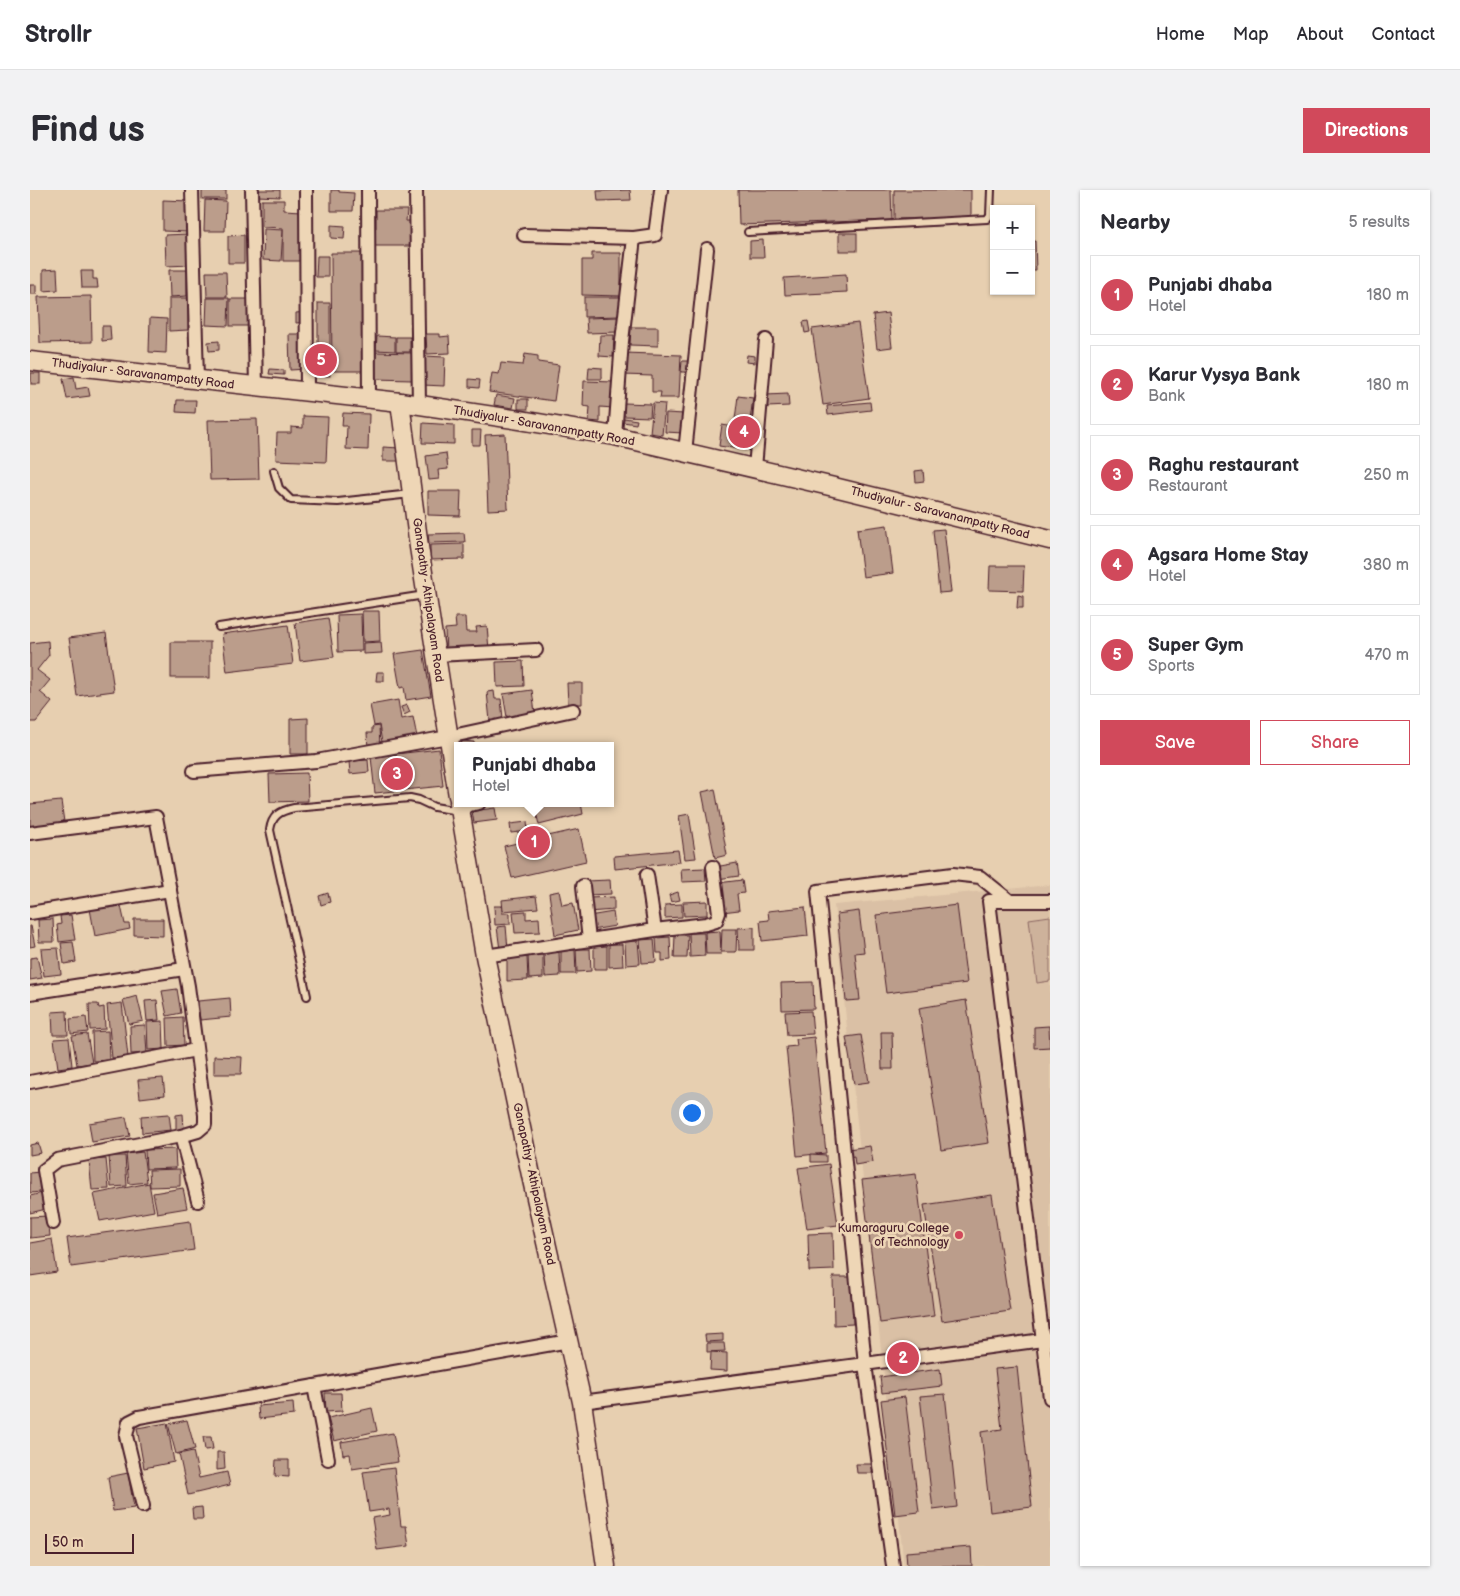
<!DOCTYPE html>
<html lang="en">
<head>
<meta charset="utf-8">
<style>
	body { margin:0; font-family:"Balsamiq Sans",sans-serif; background:#f2f2f3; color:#2b2b33 }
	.controls { position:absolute; right:15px; top:15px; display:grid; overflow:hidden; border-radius:0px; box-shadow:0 1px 4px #0004 }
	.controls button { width:45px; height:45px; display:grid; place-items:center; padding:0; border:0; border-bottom:1px solid #e1e1e2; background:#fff; color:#2b2b33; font:25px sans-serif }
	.scale { position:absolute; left:15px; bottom:12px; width:89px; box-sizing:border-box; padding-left:5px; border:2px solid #4a1f2b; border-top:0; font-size:14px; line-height:18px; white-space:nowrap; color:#4a1f2b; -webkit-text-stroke:4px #eed6b6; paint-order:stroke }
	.you { position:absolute; left:661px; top:922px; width:18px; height:18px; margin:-12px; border:4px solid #fff; border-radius:50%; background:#1a73e8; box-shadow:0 0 0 8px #1a73e833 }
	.badge { display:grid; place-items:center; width:32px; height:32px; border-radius:50%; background:#d1495b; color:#fff; font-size:16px; font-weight:700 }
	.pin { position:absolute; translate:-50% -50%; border:2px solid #fff; box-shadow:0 1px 5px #0006 }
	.popup { position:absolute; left:424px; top:552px; width:160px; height:65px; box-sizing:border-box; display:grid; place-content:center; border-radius:0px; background:#fff; filter:drop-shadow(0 1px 4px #0005); font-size:16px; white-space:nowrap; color:#7c7c81 }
	.popup b { font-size:19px; color:#2b2b33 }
	.popup::after { content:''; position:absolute; left:50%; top:100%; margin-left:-10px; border:10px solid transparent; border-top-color:#fff }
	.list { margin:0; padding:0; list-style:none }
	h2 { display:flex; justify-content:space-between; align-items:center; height:65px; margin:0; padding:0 20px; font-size:21px }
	h2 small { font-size:16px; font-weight:400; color:#7c7c81 }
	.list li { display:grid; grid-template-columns:32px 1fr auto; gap:15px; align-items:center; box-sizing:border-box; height:80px; margin:0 10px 10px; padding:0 10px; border:1px solid #e1e1e2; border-radius:0px }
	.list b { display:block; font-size:19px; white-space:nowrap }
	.list p { margin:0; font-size:16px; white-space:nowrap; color:#7c7c81 }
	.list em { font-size:16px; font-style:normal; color:#7c7c81 }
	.actions { display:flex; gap:10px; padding:15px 20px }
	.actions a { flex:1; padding:11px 0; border:1px solid #d1495b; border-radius:0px; text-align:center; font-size:18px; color:#d1495b }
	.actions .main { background:#d1495b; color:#fff }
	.map { position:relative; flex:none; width:1020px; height:1376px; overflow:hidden; border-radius:0px }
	header { display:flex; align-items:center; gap:30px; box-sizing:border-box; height:70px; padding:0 25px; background:#fff; border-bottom:1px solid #e1e1e2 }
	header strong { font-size:24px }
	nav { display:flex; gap:28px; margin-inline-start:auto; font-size:18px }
	.intro { display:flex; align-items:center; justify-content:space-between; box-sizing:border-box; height:120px; padding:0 30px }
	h1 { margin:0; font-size:35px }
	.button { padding:12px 22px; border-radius:0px; background:#d1495b; color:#fff; font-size:18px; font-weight:700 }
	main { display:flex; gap:30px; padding:0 30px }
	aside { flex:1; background:#fff; border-radius:0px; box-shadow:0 1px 4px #0004 }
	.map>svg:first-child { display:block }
	.built { fill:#dac0a5 }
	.green { fill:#cdb29b; stroke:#8c6863 }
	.building { fill:#bb9d8b; stroke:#4a1f2b }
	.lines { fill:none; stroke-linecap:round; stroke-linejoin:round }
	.service-casing { stroke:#4a1f2b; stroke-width:10 }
	.minor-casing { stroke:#4a1f2b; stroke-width:16 }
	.secondary-casing { stroke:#4a1f2b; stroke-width:21 }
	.service { stroke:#eed6b6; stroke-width:6 }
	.minor { stroke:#eed6b6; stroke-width:12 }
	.secondary { stroke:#eed6b6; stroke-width:18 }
	.poi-dot { fill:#d1495b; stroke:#eed6b6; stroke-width:2 }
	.labels { text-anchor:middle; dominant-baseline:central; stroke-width:5; stroke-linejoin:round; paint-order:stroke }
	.street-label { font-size:12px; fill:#4a1f2b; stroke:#eed6b6 }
	.poi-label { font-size:12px; fill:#4a1f2b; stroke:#eed6b6; text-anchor:end }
</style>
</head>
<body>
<header>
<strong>Strollr</strong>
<nav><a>Home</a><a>Map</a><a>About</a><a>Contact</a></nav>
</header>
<div class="intro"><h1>Find us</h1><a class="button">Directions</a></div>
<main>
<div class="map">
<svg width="1020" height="1376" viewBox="0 0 1020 1376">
	<rect width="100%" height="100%" fill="#e7cfb0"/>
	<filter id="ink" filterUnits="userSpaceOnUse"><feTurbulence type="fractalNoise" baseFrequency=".02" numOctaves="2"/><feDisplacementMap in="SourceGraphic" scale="10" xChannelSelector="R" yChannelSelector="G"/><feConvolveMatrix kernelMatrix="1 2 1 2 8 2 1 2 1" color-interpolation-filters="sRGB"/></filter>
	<g filter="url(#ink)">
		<polygon class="built" points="1020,695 1020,1376 874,1376 804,715"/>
		<polygon class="green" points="1020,726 1020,791 1007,793 999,729"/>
		<g class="building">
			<rect x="172" y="0" width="24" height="9"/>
			<polygon points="227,0 250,0 250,7 227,6"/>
			<polygon points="301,0 309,0 309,2 324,3 323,21 301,21"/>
			<polygon points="600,0 601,10 568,11 567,1"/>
			<polygon points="708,0 861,0 862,30 709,35"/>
			<polygon points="864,0 941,0 941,28 864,29"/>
			<polygon points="133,10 159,11 158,42 133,41"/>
			<polygon points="175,10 196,11 195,41 174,41"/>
			<polygon points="232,10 254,10 254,20 272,21 271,71 253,71 253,38 232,37"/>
			<polygon points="997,17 997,19 967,19 967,18"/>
			<polygon points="346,20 377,20 376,31 382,31 382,56 343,56 343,38 346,38"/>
			<polygon points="301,35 315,36 314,49 301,48"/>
			<polygon points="234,39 253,40 251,71 233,70"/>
			<rect x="809" y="43" width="18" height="18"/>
			<polygon points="159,44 161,75 136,76 135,45"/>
			<polygon points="214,45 214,73 198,73 198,46"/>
			<polygon points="733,50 734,67 720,67 720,51"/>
			<polygon points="1005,51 1006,80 1001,80 1001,52"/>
			<polygon points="301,63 333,63 334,181 302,181"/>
			<polygon points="562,63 591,63 591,106 552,105 552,70 562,70"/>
			<polygon points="287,66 298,66 298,87 286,87"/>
			<polygon points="27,79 28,100 13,101 13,80"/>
			<polygon points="139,80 157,80 157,106 140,107"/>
			<polygon points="51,81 63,81 63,89 67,89 68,98 52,98"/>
			<polygon points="176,82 196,82 197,107 177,107"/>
			<polygon points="816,84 817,102 755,105 754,88"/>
			<rect x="0" y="95" width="6" height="9"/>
			<polygon points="61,106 62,152 10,153 8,107"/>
			<polygon points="554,107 590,107 590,126 554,127"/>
			<polygon points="139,108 158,108 158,140 139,141"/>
			<polygon points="177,108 199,108 198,136 176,135"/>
			<rect x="200" y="109" width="22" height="27"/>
			<rect x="288" y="113" width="12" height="73"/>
			<polygon points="276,122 276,132 266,133 266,123"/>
			<polygon points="858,123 862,157 847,159 843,125"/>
			<polygon points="588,127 588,142 557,143 556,128"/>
			<polygon points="120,128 137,129 136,163 119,162"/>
			<polygon points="778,131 780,142 775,143 773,132"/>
			<polygon points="828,133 839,208 793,215 782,139"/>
			<polygon points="72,136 80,136 81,150 72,151"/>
			<polygon points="601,137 628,137 628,156 600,155"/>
			<polygon points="259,144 275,144 276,179 260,180"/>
			<polygon points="396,144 410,144 410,147 419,146 420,163 397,164"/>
			<polygon points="570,145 584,145 583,167 569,166"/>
			<polygon points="347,146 365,147 365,161 346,160"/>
			<rect x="366" y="147" width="14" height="15"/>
			<polygon points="189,151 189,160 179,161 178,152"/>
			<polygon points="346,162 383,163 382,190 345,189"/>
			<polygon points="594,163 651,165 649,208 630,208 631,202 622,202 622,186 593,185"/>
			<polygon points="495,164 508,166 508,172 529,175 524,211 459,202 462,183 469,184 471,173 493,175"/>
			<polygon points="717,165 725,166 725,173 716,172"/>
			<polygon points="394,166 415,167 414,196 393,195"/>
			<polygon points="652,171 659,171 659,182 651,182"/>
			<polygon points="559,177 572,178 572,189 558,189"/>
			<polygon points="240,179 254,180 254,185 239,184"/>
			<rect x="1" y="183" width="9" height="11"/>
			<polygon points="44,187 46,199 58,197 60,206 37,209 33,189"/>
			<polygon points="439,189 450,190 449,198 439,197"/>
			<polygon points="554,191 584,192 583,218 570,217 570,232 559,231 560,217 553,216"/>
			<polygon points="758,204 759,216 737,217 736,205"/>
			<polygon points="466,205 485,208 483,218 464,215"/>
			<polygon points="708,206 723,208 716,260 689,256 692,235 704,237"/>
			<rect x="488" y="209" width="10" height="10"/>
			<polygon points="147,210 166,210 165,223 146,222"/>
			<polygon points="840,212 841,220 798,225 797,216"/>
			<polygon points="594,213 621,214 620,227 594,226"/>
			<polygon points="623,213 635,214 632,245 620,243"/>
			<polygon points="313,223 339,224 338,260 316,259 317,236 312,236"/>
			<polygon points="636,223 654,224 653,243 635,242"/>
			<polygon points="273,226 298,227 296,272 246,270 247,243 261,243 261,237 273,238"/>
			<polygon points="594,228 607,230 606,234 593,232"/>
			<polygon points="227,229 229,289 180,290 178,230"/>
			<polygon points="393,233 424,235 424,254 392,253"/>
			<polygon points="442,240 451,240 450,255 442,255"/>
			<polygon points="475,244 478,319 458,320 455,245"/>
			<polygon points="353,257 370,258 370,271 353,271"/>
			<polygon points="416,263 418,279 408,280 409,289 399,290 396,266"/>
			<polygon points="893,280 894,291 886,292 885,281"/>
			<polygon points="398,301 431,301 430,326 398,325"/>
			<polygon points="857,335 863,383 833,387 827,339"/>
			<polygon points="914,339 921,402 909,403 903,340"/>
			<polygon points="434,343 435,352 399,353 398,344"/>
			<polygon points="434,354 434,369 400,370 400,355"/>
			<polygon points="960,376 994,376 993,401 959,400"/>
			<polygon points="988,405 993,406 993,418 987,418"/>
			<polygon points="332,421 349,421 350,451 333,452"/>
			<polygon points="331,424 332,461 308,462 307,425"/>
			<polygon points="425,427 435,427 436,442 447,442 446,437 457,436 459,460 416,463 415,439 426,438"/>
			<polygon points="298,428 304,467 270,471 265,433"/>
			<polygon points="258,435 263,474 197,482 192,444"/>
			<polygon points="76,443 84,501 47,506 39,448"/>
			<polygon points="18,451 19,465 7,480 20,490 10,502 22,512 6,532 0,532 0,453"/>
			<rect x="141" y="452" width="39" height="36"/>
			<polygon points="351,452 352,463 333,464 333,453"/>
			<polygon points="393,460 401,506 376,510 374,497 370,498 364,464"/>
			<polygon points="493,471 494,496 467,497 466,472"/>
			<polygon points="347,482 354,482 354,491 346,491"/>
			<polygon points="537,493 552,493 552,514 538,514"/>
			<polygon points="502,500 505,523 477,527 473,504"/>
			<polygon points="464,501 465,509 471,509 473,529 460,531 457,502"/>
			<polygon points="368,510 371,529 383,527 388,552 353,558 349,535 344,536 340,515"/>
			<polygon points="377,515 380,522 374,525 371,517"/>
			<polygon points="278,528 278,564 260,564 260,529"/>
			<polygon points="349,536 350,558 338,559 337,543 342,543 342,537"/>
			<polygon points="432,551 444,552 444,556 431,556"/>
			<polygon points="409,559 413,596 345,603 341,567"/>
			<polygon points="338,570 339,582 320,584 319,571"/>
			<polygon points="277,583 278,611 240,612 239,584"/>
			<polygon points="685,599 697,665 685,668 672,602"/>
			<polygon points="31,611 34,632 0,636 0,614"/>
			<polygon points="504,613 551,613 553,624 509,635"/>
			<polygon points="465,618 467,630 444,633 442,621"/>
			<polygon points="659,624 666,668 655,669 649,626"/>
			<polygon points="497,632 498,641 481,643 480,634"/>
			<polygon points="549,639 556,671 482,688 474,656"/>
			<polygon points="648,660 650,672 585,679 584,666"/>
			<polygon points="707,673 709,686 687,689 685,677"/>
			<polygon points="675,678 676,691 652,692 651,679"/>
			<polygon points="580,690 581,704 556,705 556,691"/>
			<polygon points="712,690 714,703 707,704 709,720 692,722 688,693"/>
			<polygon points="529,701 532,715 543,713 548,740 525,745 519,703"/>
			<polygon points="648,702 650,710 641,712 639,705"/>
			<polygon points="298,703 300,712 291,715 289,706"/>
			<polygon points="506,706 508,718 473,721 472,710"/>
			<polygon points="584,707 584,720 558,722 558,708"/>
			<polygon points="677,711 677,725 654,726 653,712"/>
			<polygon points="652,714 652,727 635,728 635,715"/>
			<polygon points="78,715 78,718 91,716 95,734 99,734 100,739 65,746 60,719"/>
			<polygon points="927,715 937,793 856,803 846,725"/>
			<polygon points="464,716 472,716 472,723 480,723 480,734 465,735"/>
			<polygon points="775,717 778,746 732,751 730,731 739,730 738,721"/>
			<polygon points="496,721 496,729 509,728 510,742 485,743 483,722"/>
			<polygon points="829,721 834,762 825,763 830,810 816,811 807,724"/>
			<polygon points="583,722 585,736 562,740 559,726"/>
			<polygon points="41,725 45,750 29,752 27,735 31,734 30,726"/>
			<polygon points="23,729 24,752 9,752 8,730"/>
			<polygon points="104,729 133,729 133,746 104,745"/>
			<polygon points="0,736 1,736 5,756 0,757"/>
			<polygon points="476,736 478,760 470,760 467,737"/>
			<polygon points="724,737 724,760 709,760 708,738"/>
			<polygon points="692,739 707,739 706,762 691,762"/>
			<polygon points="690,741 691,764 676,764 675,742"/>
			<polygon points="659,743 674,743 675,766 660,767"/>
			<polygon points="645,745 658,745 657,768 644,768"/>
			<polygon points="640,747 641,770 632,771 632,763 627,763 626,748"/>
			<polygon points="624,749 626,772 612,773 610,750"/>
			<polygon points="608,751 610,774 596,775 595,752"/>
			<polygon points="43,752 46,772 34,774 31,753"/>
			<polygon points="579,754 592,754 593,776 579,777"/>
			<polygon points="577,756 577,779 564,779 564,757"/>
			<polygon points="28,758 31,784 14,786 11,759"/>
			<polygon points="546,759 560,759 561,781 547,782"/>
			<polygon points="545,760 546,784 531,784 531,761"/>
			<polygon points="529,762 530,786 515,787 514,763"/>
			<polygon points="498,765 513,765 513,788 499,789"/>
			<polygon points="7,767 12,788 0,790 0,768"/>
			<polygon points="497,767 498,790 477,791 477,768"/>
			<polygon points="783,792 784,819 752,820 751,793"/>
			<polygon points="147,799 151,823 137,826 132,801"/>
			<polygon points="107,806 113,831 99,834 93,810"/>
			<polygon points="200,808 201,827 170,830 168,811"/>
			<polygon points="127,810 129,830 117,831 115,811"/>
			<polygon points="936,810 959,953 911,960 889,818"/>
			<polygon points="92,813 98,867 82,868 77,815"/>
			<polygon points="59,814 68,814 69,818 74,817 75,839 60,840"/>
			<polygon points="37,821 38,845 23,845 22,822"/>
			<polygon points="781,821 783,844 757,845 755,822"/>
			<polygon points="56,827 58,842 41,844 40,829"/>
			<polygon points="153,827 154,855 138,856 137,828"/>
			<polygon points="133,831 134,859 118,860 117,832"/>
			<polygon points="115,835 117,863 101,864 100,836"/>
			<polygon points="1019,836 1020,857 1004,858 1004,837"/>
			<polygon points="78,841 79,870 63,871 62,842"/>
			<polygon points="851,842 862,842 863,879 852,879"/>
			<polygon points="57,844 62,873 47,875 42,846"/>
			<polygon points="831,845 839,892 824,894 816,847"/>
			<polygon points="784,847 796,963 767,966 756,857 767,856 766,849"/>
			<polygon points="39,848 42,876 28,878 24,849"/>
			<polygon points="184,866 212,867 211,884 184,884"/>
			<polygon points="133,888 135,905 110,908 108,890"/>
			<polygon points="139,924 141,940 112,943 111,926"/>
			<polygon points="153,924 154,939 146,940 146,925"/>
			<polygon points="96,927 100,946 62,952 59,933"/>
			<polygon points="8,953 11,963 0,965 0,955"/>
			<polygon points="840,956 843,972 825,975 824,966 819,967 818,959"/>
			<polygon points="145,959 146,978 116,979 115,960"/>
			<polygon points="113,962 117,992 99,994 96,964"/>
			<polygon points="781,964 796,965 796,972 781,972"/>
			<polygon points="79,966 95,966 97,996 81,997"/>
			<polygon points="76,969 79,999 62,1000 59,970"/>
			<polygon points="799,974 808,1035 777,1039 768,978"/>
			<polygon points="150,979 150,996 120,997 119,980"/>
			<polygon points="9,982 11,1002 0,1003 0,983"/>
			<polygon points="886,984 904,1126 850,1133 832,990"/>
			<polygon points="119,993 124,1021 70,1031 64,1004"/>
			<polygon points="153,998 157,1018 127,1023 123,1003"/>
			<polygon points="12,1003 16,1019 0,1023 0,1006"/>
			<polygon points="962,1005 980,1121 912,1131 894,1015"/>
			<polygon points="18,1026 20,1046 0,1048 0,1027"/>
			<polygon points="160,1031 164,1060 41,1077 37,1048"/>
			<polygon points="803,1043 804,1080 779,1081 778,1044"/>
			<polygon points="22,1049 27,1082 0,1086 0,1053"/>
			<polygon points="803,1087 822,1087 823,1134 804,1135"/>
			<polygon points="693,1144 693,1151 676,1152 675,1145"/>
			<polygon points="677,1153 694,1153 695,1161 677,1162"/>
			<polygon points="681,1162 697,1163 697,1181 680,1180"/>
			<polygon points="987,1177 1002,1317 960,1322 951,1242 972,1239 965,1179"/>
			<polygon points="910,1179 912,1196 852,1203 850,1187"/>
			<polygon points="295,1203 311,1203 312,1221 296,1222"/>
			<polygon points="915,1204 927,1317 903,1320 890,1206"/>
			<polygon points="875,1207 889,1322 865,1325 851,1210"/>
			<polygon points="263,1213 264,1225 229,1229 228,1216"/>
			<polygon points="342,1218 347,1241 304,1251 298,1228"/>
			<polygon points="157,1230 165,1259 146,1264 138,1234"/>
			<polygon points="137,1233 144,1272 114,1278 107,1238"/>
			<polygon points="363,1243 368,1272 322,1279 320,1264 313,1265 311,1252"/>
			<polygon points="173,1247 181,1247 183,1259 175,1260"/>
			<polygon points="163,1261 169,1288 197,1282 200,1295 158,1305 149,1264"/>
			<polygon points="187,1262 194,1262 195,1279 187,1280"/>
			<polygon points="246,1270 259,1270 259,1287 245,1286"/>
			<polygon points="826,1274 843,1274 843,1283 827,1283"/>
			<polygon points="364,1278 371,1336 376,1336 379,1356 347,1360 342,1328 360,1325 359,1319 339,1322 333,1282"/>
			<polygon points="98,1283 104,1318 83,1321 78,1287"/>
			<polygon points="172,1317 173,1329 163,1329 162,1318"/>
			<polygon points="941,1357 942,1376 877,1376 876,1362"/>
		</g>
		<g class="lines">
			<g class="service-casing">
				<g id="service">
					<polyline points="718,42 957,29 960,25 961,0"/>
					<polyline points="244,281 249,298 261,310 308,312 381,304"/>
					<polyline points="189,437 395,405"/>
					<path d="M277,806L240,640C242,626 249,621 264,618L380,608L389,610L404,617L429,621"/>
				</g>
			</g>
			<g class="minor-casing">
				<g id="minor">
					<polyline points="162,0 167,190"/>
					<polyline points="222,0 226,197"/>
					<polyline points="276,0 277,202"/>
					<polyline points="338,0 339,209"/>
					<polyline points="386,0 389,215"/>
					<polyline points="494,45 604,48 625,45 631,0"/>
					<polyline points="585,246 592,151 604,48"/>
					<polyline points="655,262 677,59"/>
					<polyline points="725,278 736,150"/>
					<polyline points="406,465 506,460"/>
					<polyline points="164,581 286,571 418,547 543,520"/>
					<polyline points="430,617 449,613"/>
					<polyline points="0,643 126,627 158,796 175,925 175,935 168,941 151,946 27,970 14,980 23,1033"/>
					<polyline points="617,685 625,740"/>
					<polyline points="553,696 559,750"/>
					<polyline points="1020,711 959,711 1020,1208"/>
					<polyline points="0,723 140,700"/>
					<polyline points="455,766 625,740 676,734 686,731 689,723 683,677"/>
					<polyline points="0,803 154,779"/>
					<polyline points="0,892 166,860"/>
					<polyline points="151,946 168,1011"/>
					<polyline points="284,1196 298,1269"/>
					<polyline points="552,1212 1020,1149"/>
					<polyline points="113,1316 96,1246 99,1232 109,1227 539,1151"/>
					<polyline points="863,1376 835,1174 788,701 923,684 950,687 980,711"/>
				</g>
			</g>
			<g class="secondary-casing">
				<g id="secondary">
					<polyline points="0,171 370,212 490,230 585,246 804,297 1020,350"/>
					<polyline points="370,212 389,357 428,606"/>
					<polyline points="429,613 455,766 502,990 552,1212 576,1376"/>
				</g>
			</g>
			<use href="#service" class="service"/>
			<use href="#minor" class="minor"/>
			<use href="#secondary" class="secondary"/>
		</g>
	</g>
	<circle class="poi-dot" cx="929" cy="1045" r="5"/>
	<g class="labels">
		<g class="street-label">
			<text transform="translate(113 184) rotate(7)">Thudiyalur - Saravanampatty Road</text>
			<text transform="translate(514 236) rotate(10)">Thudiyalur - Saravanampatty Road</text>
			<text transform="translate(910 323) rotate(14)">Thudiyalur - Saravanampatty Road</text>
			<text transform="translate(398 410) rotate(82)">Ganapathy - Athipalayam Road</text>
			<text transform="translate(504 994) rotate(78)">Ganapathy - Athipalayam Road</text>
		</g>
		<g class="poi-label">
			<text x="919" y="1038">Kumaraguru College<tspan x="919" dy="14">of Technology</tspan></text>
		</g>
	</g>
</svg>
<div class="controls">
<button>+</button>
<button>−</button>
</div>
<div class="scale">50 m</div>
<div class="you"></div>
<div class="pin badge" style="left:504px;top:652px">1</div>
<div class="popup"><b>Punjabi dhaba</b>Hotel</div>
<div class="pin badge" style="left:873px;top:1168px">2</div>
<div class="pin badge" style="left:367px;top:584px">3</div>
<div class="pin badge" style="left:714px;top:242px">4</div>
<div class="pin badge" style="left:291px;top:170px">5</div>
</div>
<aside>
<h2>Nearby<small>5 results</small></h2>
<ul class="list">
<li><span class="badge">1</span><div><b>Punjabi dhaba</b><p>Hotel</p></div><em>180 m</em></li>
<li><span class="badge">2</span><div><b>Karur Vysya Bank</b><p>Bank</p></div><em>180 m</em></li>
<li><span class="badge">3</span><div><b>Raghu restaurant</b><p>Restaurant</p></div><em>250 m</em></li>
<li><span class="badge">4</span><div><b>Agsara Home Stay</b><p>Hotel</p></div><em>380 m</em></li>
<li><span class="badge">5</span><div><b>Super Gym</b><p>Sports</p></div><em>470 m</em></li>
</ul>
<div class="actions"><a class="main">Save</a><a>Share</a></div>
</aside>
</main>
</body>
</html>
